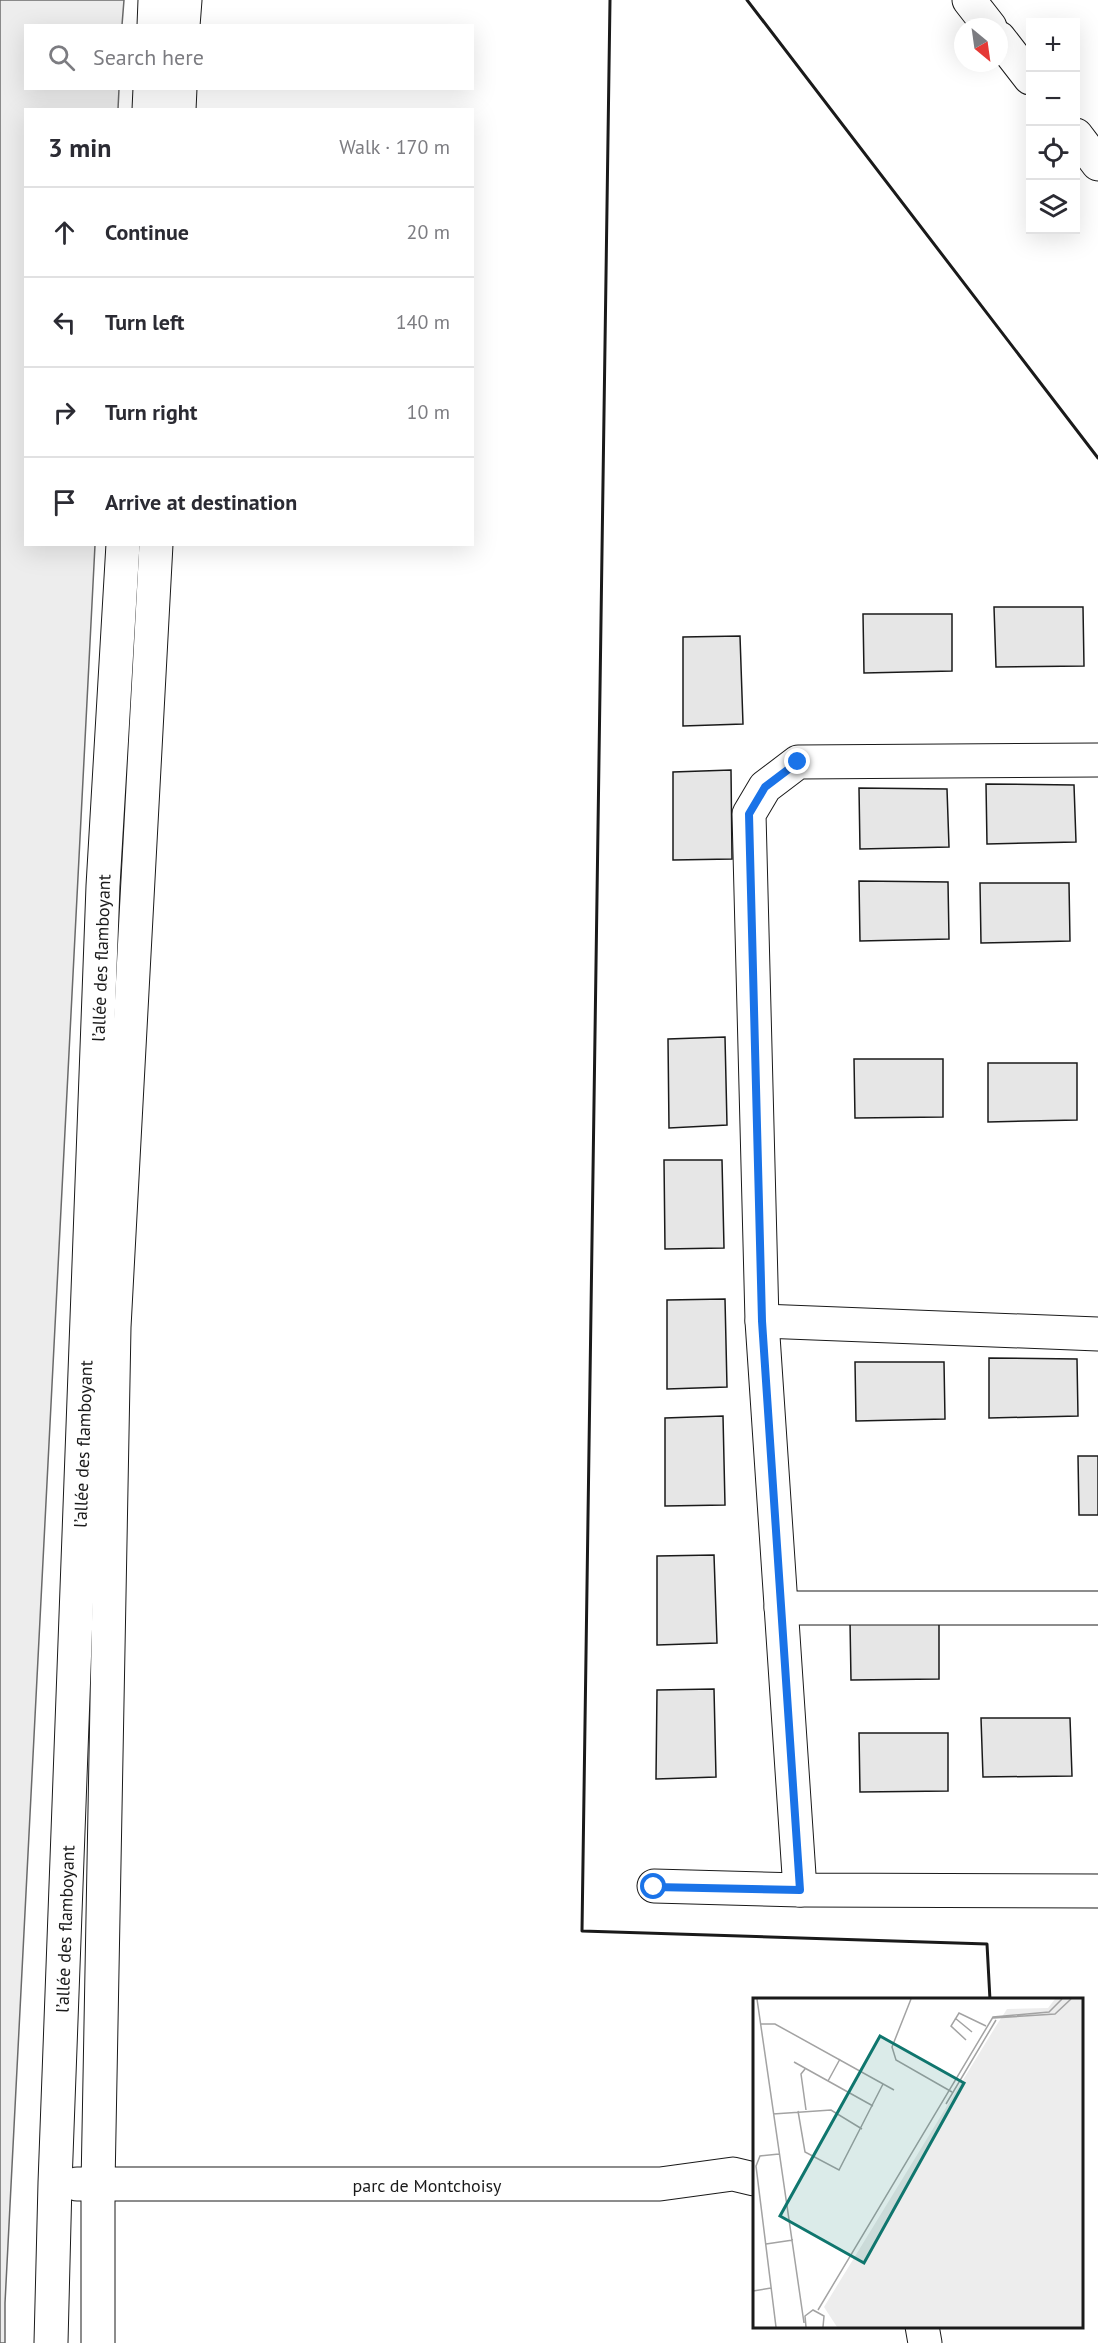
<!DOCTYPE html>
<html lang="en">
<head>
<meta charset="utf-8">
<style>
	body { margin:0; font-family:"PT Sans",sans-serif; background:#f7f7f7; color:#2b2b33 }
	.controls { position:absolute; right:18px; top:18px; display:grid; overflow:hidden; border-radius:0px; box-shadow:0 6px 24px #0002 }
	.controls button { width:54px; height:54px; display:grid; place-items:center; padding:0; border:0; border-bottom:2px solid #e1e1e2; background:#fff; color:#2b2b33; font:30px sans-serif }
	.compass { position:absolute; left:954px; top:18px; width:54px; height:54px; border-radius:50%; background:#fff; box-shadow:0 6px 24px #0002; rotate:151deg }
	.stop { position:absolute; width:18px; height:18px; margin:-14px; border:4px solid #1a73e8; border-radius:50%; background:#fff }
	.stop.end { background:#1a73e8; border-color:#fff; box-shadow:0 2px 6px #0008 }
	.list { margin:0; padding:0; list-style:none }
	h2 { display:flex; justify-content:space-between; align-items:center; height:78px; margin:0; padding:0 24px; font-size:26px }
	h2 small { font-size:20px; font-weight:400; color:#7c7c81 }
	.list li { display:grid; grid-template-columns:39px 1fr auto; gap:18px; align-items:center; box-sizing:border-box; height:90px; padding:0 24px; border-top:2px solid #e1e1e2 }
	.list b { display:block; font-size:22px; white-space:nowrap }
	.list em { font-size:20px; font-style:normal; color:#7c7c81 }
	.icon { flex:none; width:33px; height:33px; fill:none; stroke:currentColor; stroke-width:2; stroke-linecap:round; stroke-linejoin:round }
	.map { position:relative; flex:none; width:1098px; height:2343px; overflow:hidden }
	.search { position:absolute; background:#fff; box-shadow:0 6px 24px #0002; left:24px; top:24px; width:450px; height:66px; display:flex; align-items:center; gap:15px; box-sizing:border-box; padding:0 21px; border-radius:0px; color:#7c7c81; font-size:22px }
	.panel { position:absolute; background:#fff; box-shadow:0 6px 24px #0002; left:24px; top:108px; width:450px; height:438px; border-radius:0px }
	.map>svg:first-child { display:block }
	.built { fill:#ededed; stroke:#6a6a6a; stroke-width:1.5 }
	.building { fill:#e6e6e6; stroke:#1a1a1a; stroke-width:1.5 }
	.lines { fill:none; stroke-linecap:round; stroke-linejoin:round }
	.minor-casing { stroke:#1a1a1a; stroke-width:35 }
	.secondary-casing { stroke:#1a1a1a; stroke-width:35 }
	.minor { stroke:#fff; stroke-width:33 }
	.secondary { stroke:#fff; stroke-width:33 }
	.wall { stroke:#1a1a1a; stroke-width:3 }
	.route { stroke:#1a73e8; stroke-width:8 }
	.labels { text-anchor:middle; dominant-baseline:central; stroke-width:4.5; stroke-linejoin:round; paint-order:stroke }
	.street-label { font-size:18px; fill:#1a1a1a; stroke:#fff }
	.inset-road { fill:none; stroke:#a3a3a3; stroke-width:1.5 }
	.view { fill:#0f766e; fill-opacity:0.15; stroke:#0f766e; stroke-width:3 }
	.inset-edge { fill:none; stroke:#1a1a1a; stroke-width:3 }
</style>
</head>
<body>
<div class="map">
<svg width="1098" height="2343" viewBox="0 0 1098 2343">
	<rect width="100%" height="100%" fill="#fff"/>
	<polygon class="built" points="0,0 124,0 122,25 26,26 26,88 119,89 118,109 26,110 26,544 95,545 5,2303 5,2343 0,2343"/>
	<g class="building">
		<polygon points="994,607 1083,607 1084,666 996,667"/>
		<polygon points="863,614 952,614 952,671 864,673"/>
		<polygon points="740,636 743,724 683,726 683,637"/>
		<polygon points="731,770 732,859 673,860 673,772"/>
		<polygon points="986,784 1074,785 1076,842 987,844"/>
		<polygon points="859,788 947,789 949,847 860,849"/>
		<polygon points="859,881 948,882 949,939 860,941"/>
		<polygon points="980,883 1069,883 1070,941 981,943"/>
		<polygon points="725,1037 727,1125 669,1128 668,1039"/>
		<polygon points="854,1059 943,1059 943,1117 855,1118"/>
		<polygon points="988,1063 1077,1063 1077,1120 988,1122"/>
		<polygon points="664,1160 722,1160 724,1248 665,1249"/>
		<polygon points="725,1299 727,1387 667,1389 667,1300"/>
		<polygon points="989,1358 1077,1359 1078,1416 989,1418"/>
		<polygon points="855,1362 944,1362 945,1419 856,1421"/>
		<polygon points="723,1416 725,1505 665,1506 665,1418"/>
		<polygon points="1078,1456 1098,1456 1098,1515 1079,1515"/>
		<polygon points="714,1555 717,1643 657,1645 657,1556"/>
		<polygon points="850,1621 939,1621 939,1679 851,1680"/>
		<polygon points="714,1689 716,1777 656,1779 657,1690"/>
		<polygon points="981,1718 1070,1718 1072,1776 983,1777"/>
		<polygon points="859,1733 948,1733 948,1791 860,1792"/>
	</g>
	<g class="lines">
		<g class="minor-casing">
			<g id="minor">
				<polyline points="154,26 155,0"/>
				<polyline points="183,26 185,0"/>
				<polyline points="149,110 150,88"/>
				<polyline points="179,110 180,88"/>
				<polyline points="762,1321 1098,1334"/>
				<polyline points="781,1608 1098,1608"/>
				<polyline points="654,1886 800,1890 1098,1891"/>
				<polyline points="800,1890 762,1321 749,814 765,787 798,762 1098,760"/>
				<polyline points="77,2184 660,2184 733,2174 754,2179"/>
				<polyline points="922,2326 925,2343"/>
				<polyline points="51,2343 55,2183 103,886 123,544"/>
				<polyline points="98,2343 98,2185 114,1327 156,544"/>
			</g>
		</g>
		<g class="secondary-casing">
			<g id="secondary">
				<polyline points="969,0 990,27"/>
				<polyline points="999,38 1030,78"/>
				<polyline points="1076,135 1098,164"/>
			</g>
		</g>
		<use href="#minor" class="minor"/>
		<use href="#secondary" class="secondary"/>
		<g class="wall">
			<polyline points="610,0 582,1931 987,1944 990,2000"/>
			<polyline points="747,0 1098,458"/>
		</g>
	</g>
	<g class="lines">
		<polyline class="route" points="654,1887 800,1890 762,1321 749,814 765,787 798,762"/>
	</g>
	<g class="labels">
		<g class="street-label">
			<text transform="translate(101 958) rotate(-88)">l’allée des flamboyant</text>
			<text transform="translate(83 1444) rotate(-88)">l’allée des flamboyant</text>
			<text transform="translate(65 1929) rotate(-88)">l’allée des flamboyant</text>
			<text x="427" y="2185">parc de Montchoisy</text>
		</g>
	</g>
	<g transform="translate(753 1998)">
		<rect width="330" height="330" fill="#fff"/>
		<path d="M302,1H330V329H84L71,309L243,28L254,11L295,10Z" fill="#ededed"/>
		<path class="inset-road" d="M4,1L51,325M158,1L139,49L143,62L199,94M202,20L219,34M240,20L302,16L318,1M8,26H22L141,92M213,42L198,28L206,15L233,28M41,64L120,108M52,71L48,76L53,112M75,83L87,61M193,106L243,22M45,113L52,154L86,172L130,86M20,116L78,112L109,131M13,246L40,242M0,293L18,290M65,312L240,19L296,14L309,1M23,329L3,168L7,158L26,156M53,329L52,318L60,312L71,318L70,329"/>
		<path class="view" d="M127,38L211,85L111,265L27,218Z"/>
		<rect width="330" height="330" class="inset-edge"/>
	</g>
</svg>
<div class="controls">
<button>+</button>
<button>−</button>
<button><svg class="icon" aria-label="locate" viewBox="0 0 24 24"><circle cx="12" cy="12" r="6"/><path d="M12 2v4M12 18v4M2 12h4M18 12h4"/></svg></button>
<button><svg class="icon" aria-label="layers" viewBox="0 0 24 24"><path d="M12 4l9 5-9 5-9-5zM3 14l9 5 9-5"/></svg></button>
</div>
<svg class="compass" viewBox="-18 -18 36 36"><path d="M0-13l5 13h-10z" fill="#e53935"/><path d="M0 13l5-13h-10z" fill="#7c7c81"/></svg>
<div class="stop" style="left:654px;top:1887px"></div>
<div class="stop end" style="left:798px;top:762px"></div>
<div class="search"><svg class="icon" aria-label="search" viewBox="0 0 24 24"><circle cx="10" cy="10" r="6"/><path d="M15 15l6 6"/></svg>Search here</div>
<section class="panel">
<h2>3 min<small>Walk · 170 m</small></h2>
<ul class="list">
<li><svg class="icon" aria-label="ahead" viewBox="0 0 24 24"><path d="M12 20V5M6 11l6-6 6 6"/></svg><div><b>Continue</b></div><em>20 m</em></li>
<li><svg class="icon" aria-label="left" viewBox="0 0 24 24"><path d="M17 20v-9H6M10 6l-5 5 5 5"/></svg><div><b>Turn left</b></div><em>140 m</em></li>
<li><svg class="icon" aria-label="right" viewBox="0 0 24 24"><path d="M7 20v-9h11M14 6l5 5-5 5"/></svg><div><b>Turn right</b></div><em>10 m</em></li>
<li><svg class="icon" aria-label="arrive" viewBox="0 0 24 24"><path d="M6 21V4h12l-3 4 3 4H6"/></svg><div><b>Arrive at destination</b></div></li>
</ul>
</section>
</div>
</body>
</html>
